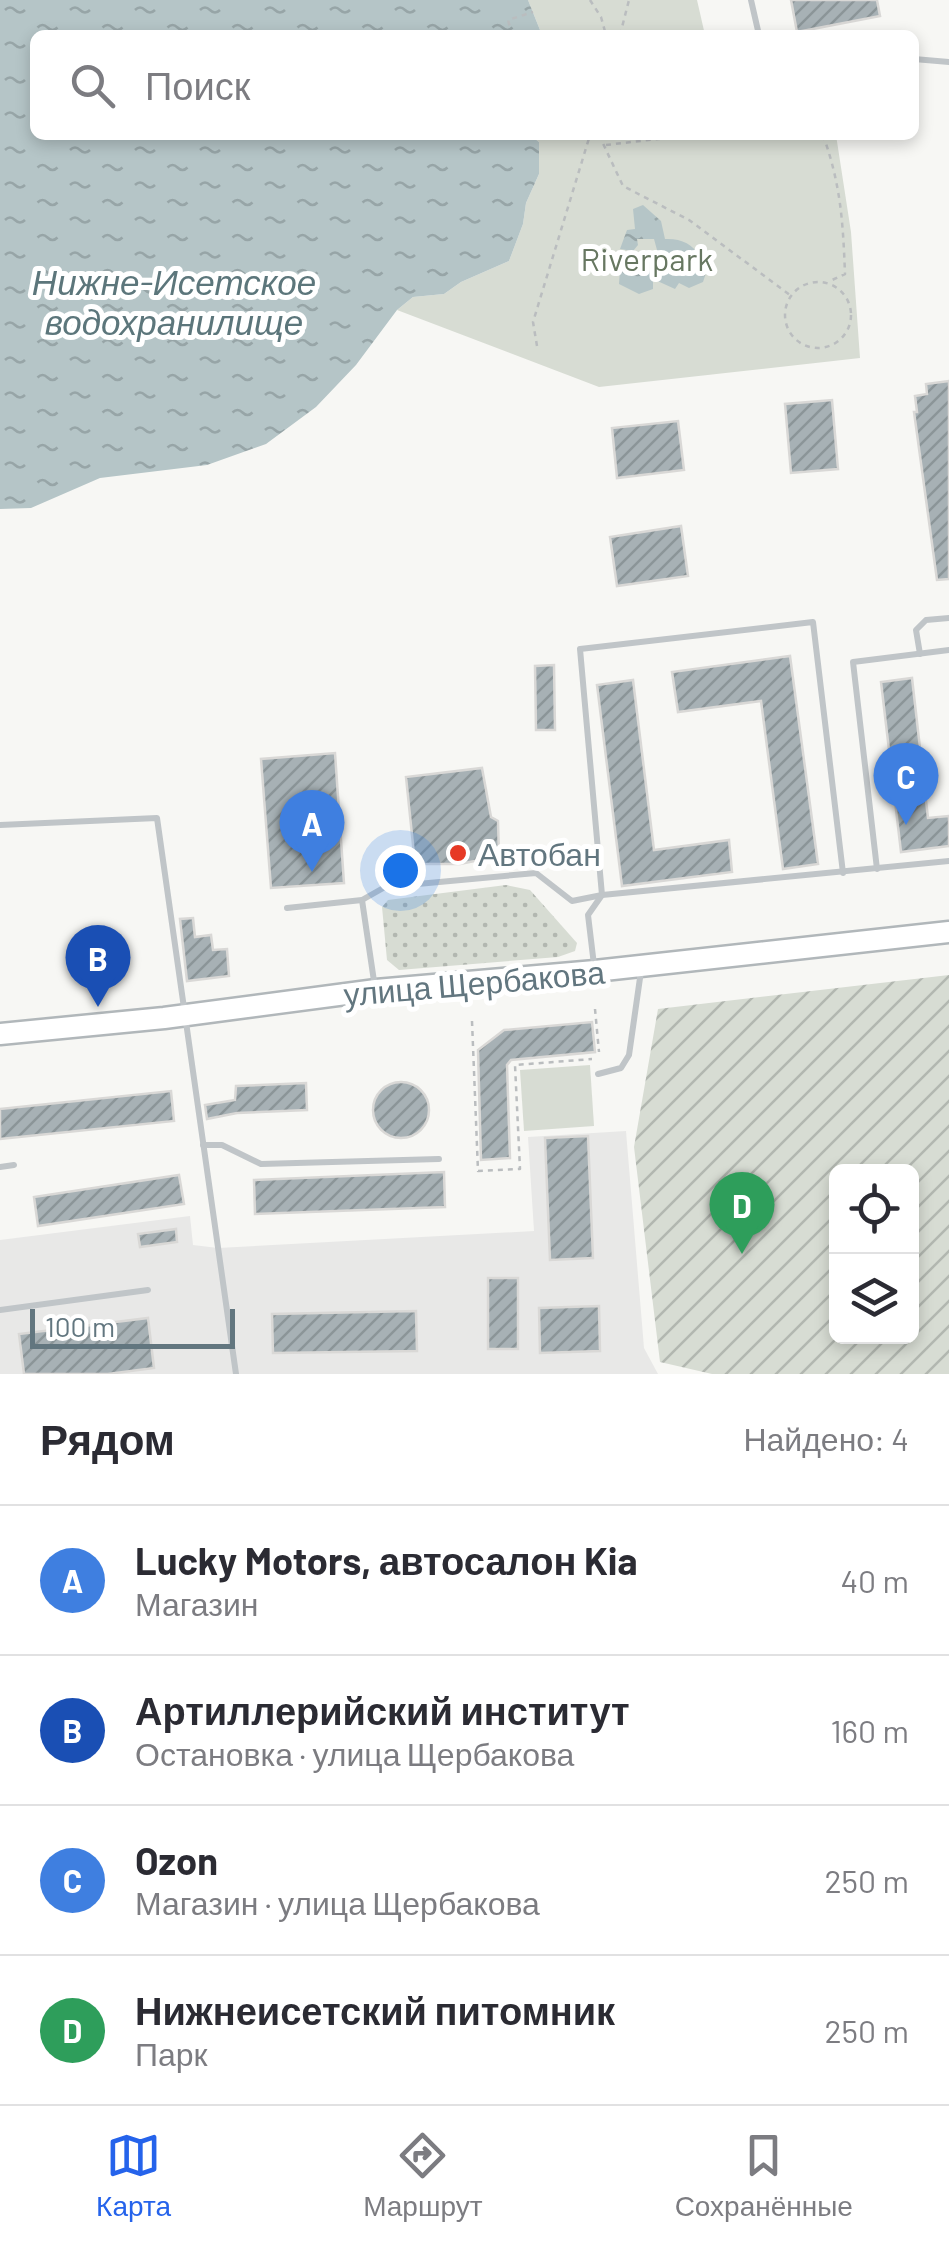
<!DOCTYPE html>
<html lang="ru">
<head>
<meta charset="utf-8">
<style>
	body { margin:0; font-family:Barlow,sans-serif; background:#f7f7f7; color:#2b2b33 }
	.controls { position:absolute; right:30px; bottom:30px; display:grid; overflow:hidden; border-radius:15px; box-shadow:0 5px 15px #0003 }
	.controls button { width:90px; height:90px; display:grid; place-items:center; padding:0; border:0; border-bottom:2px solid #e1e1e2; background:#fff; color:#2b2b33; font:50px sans-serif }
	.scale { position:absolute; left:30px; bottom:25px; width:205px; box-sizing:border-box; padding-left:10px; border:5px solid #62767f; border-top:0; font-size:28px; line-height:35px; white-space:nowrap; color:#62767f; -webkit-text-stroke:8px #fff; paint-order:stroke }
	.you { position:absolute; left:400px; top:870px; width:35px; height:35px; margin:-25px; border:8px solid #fff; border-radius:50%; background:#1a73e8; box-shadow:0 0 0 15px #1a73e833 }
	.badge { display:grid; place-items:center; width:65px; height:65px; border-radius:50%; background:#2563eb; color:#fff; font-size:32px; font-weight:700 }
	.pin { position:absolute; translate:-50% -82px; filter:drop-shadow(0 2px 5px #0008) }
	.pin::after { content:''; position:absolute; top:52px; width:35px; height:30px; background:inherit; clip-path:polygon(0 0,100% 0,50% 100%) }
	.list { margin:0; padding:0; list-style:none }
	h2 { display:flex; justify-content:space-between; align-items:center; height:130px; margin:0; padding:0 40px; font-size:42px }
	h2 small { font-size:32px; font-weight:400; color:#7c7c81 }
	.list li { display:grid; grid-template-columns:65px 1fr auto; gap:30px; align-items:center; box-sizing:border-box; height:150px; padding:0 40px; border-top:2px solid #e1e1e2 }
	.list b { display:block; font-size:38px; white-space:nowrap }
	.list p { margin:0; font-size:32px; white-space:nowrap; color:#7c7c81 }
	.list em { font-size:32px; font-style:normal; color:#7c7c81 }
	.icon { flex:none; width:55px; height:55px; fill:none; stroke:currentColor; stroke-width:2; stroke-linecap:round; stroke-linejoin:round }
	.map { position:relative; flex:none; width:949px; height:1374px; overflow:hidden }
	.search { position:absolute; background:#fff; box-shadow:0 5px 15px #0003; left:30px; right:30px; top:30px; height:110px; display:flex; align-items:center; gap:25px; box-sizing:border-box; padding:0 35px; border-radius:15px; color:#7c7c81; font-size:38px }
	.sheet { height:730px; background:#fff }
	nav { display:flex; justify-content:space-around; align-items:center; box-sizing:border-box; height:140px; border-top:2px solid #e1e1e2; background:#fff; font-size:28px; color:#7c7c81 }
	nav a { display:grid; justify-items:center; gap:5px }
	nav .on { color:#2563eb }
	.map>svg:first-child { display:block }
	.built { fill:#e8e8e7 }
	.grass { fill:url(#grass-dots) }
	.park { fill:#d7dcd3 }
	.garden { fill:url(#garden-furrows); fill-rule:evenodd }
	.water { fill:url(#water-ripples) }
	.building { fill:url(#building-hatch); stroke:#d9d8d6; stroke-width:2.5 }
	.lines { fill:none; stroke-linecap:round; stroke-linejoin:round }
	.primary-casing { stroke:#b1b7ba; stroke-width:25 }
	.path { stroke:#babdbf; stroke-width:2.5; stroke-dasharray:5 5; stroke-linecap:butt }
	.service { stroke:#c0c5c8; stroke-width:6 }
	.primary { stroke:#fff; stroke-width:20 }
	.poi-dot { fill:#e63925; stroke:#fff; stroke-width:4 }
	.labels { text-anchor:middle; dominant-baseline:central; stroke-width:10; stroke-linejoin:round; paint-order:stroke }
	.park-label { font-size:32px; fill:#677761; stroke:#fff }
	.poi-label { font-size:32px; fill:#62767f; stroke:#fff; text-anchor:start }
	.street-label { font-size:32px; fill:#62767f; stroke:#fff }
	.water-label { font-size:35px; font-style:italic; fill:#5c767b; stroke:#fff }
</style>
</head>
<body>
<div class="map">
<svg width="949" height="1374" viewBox="0 0 949 1374">
	<defs>
		<pattern id="grass-dots" width="8" height="8" patternUnits="userSpaceOnUse" patternTransform="scale(2.5)"><rect width="8" height="8" fill="#d7dcd3"/><path d="M2 2h.1M6 6h.1" fill="none" stroke="#b2b7b0" stroke-width="1.8" stroke-linecap="round"/></pattern>
		<pattern id="garden-furrows" width="10" height="10" patternUnits="userSpaceOnUse" patternTransform="scale(2.5)"><rect width="10" height="10" fill="#d7dcd3"/><path d="M-1 1l2-2M0 10L10 0M9 11l2-2" fill="none" stroke="#b2b7b0"/></pattern>
		<pattern id="water-ripples" width="26" height="14" patternUnits="userSpaceOnUse" patternTransform="scale(2.5)"><rect width="26" height="14" fill="#b5c5c7"/><path d="M2 4q2-2 4 0t4 0M15 11q2-2 4 0t4 0" fill="none" stroke="#97a5a7"/></pattern>
		<pattern id="building-hatch" width="6" height="6" patternUnits="userSpaceOnUse" patternTransform="scale(2.5)"><rect width="6" height="6" fill="#a7b1b5"/><path d="M-1 1l2-2M0 6l6-6M5 7l2-2" fill="none" stroke="#8b9598"/></pattern>
	</defs>
	<rect width="100%" height="100%" fill="#f7f7f4"/>
	<polygon class="built" points="626,1131 644,1348 658,1374 0,1374 0,1240 190,1216 193,1245 218,1248 534,1231 528,1137"/>
	<polygon class="grass" points="506,885 530,890 577,943 575,951 558,957 399,970 387,960 382,907 388,900"/>
	<g class="park">
		<polygon points="528,0 697,0 705,35 542,35"/>
		<polygon points="530,135 836,135 851,232 860,358 599,387 397,310 413,297 444,294 461,282 509,261 523,224 526,203 539,174 539,142"/>
		<polygon points="590,1065 594,1126 524,1131 520,1070"/>
	</g>
	<path class="garden" d="M949,975V1374H712L660,1362L634,1147L658,1009ZM836,1172H912V1336H836Z"/>
	<g class="water">
		<polygon points="0,0 528,0 542,35 35,35 35,135 530,135 539,142 539,174 526,203 523,224 509,261 461,282 444,294 413,297 397,310 356,365 316,407 266,444 207,465 100,478 31,508 0,509"/>
		<path d="M643,205L661,221L665,239C687,238 699,249 707,270L703,282L689,288L679,283L675,289L653,279V289L639,294L619,284L620,270L637,260L647,271L650,270L657,250L654,239H637L638,245L633,251L620,249L627,230L635,229L633,209Z"/>
	</g>
	<g class="building">
		<polygon points="791,0 877,0 880,16 797,32"/>
		<polygon points="949,381 949,579 937,580 914,412 917,412 915,396 927,394 926,384"/>
		<polygon points="832,400 838,469 791,473 785,404"/>
		<polygon points="678,421 684,470 617,478 612,428"/>
		<polygon points="681,526 688,576 617,586 610,537"/>
		<polygon points="790,656 818,864 783,869 761,701 678,712 672,672"/>
		<polygon points="554,665 555,730 536,730 535,666"/>
		<polygon points="912,678 928,818 949,816 949,846 901,852 881,682"/>
		<polygon points="633,680 654,850 729,840 732,872 622,886 597,685"/>
		<polygon points="335,753 344,883 271,888 261,759"/>
		<polygon points="482,768 491,817 498,821 499,856 460,864 415,864 406,777"/>
		<polygon points="193,918 195,937 211,935 213,950 227,949 229,976 187,981 180,919"/>
		<polygon points="592,1022 595,1052 511,1060 507,1065 510,1158 481,1160 478,1050 504,1030"/>
		<circle cx="401" cy="1110" r="28"/>
		<polygon points="306,1083 307,1110 237,1113 207,1119 205,1105 235,1100 236,1086"/>
		<polygon points="171,1091 174,1121 0,1139 0,1109"/>
		<polygon points="588,1136 593,1258 550,1260 545,1138"/>
		<polygon points="444,1172 445,1207 255,1214 254,1180"/>
		<polygon points="179,1175 184,1204 38,1226 34,1197"/>
		<polygon points="176,1229 177,1242 140,1247 138,1234"/>
		<rect x="488" y="1278" width="30" height="71"/>
		<polygon points="599,1306 600,1351 540,1353 539,1308"/>
		<polygon points="416,1311 417,1351 273,1353 272,1314"/>
		<polygon points="148,1318 154,1368 108,1374 24,1374 19,1334"/>
	</g>
	<g class="lines">
		<g class="primary-casing">
			<polyline id="primary" points="0,1034 164,1018 376,990 595,971 949,932"/>
		</g>
		<g class="path">
			<polyline points="590,0 601,17 606,35"/>
			<polyline points="512,35 508,20 533,12"/>
			<polyline points="531,35 541,32"/>
			<polyline points="620,35 629,0"/>
			<polyline points="599,135 623,186 689,220 790,295"/>
			<path d="M823,135C841,185 843,223 845,274L830,281"/>
			<polyline points="606,145 692,135"/>
			<circle cx="818" cy="315" r="33"/>
			<polyline points="537,346 533,322 590,135"/>
			<polyline points="595,1009 599,1052"/>
			<polyline points="472,1021 478,1171 520,1169 515,1065 592,1059"/>
		</g>
		<g class="service">
			<polyline points="751,0 759,35"/>
			<polyline points="914,59 949,62"/>
			<polyline points="920,654 916,630 926,620 949,618"/>
			<polyline points="0,825 157,818 236,1374"/>
			<polyline points="877,869 853,662 949,650"/>
			<polyline points="362,900 375,988"/>
			<polyline points="287,908 362,900 385,887 536,873 572,901 602,895 949,861"/>
			<polyline points="594,965 588,915 602,895 580,649 813,622 843,873"/>
			<polyline points="598,1074 621,1068 629,1055 641,971"/>
			<polyline points="203,1145 222,1145 261,1164 439,1159"/>
			<polyline points="0,1167 14,1165"/>
			<polyline points="0,1310 148,1290"/>
		</g>
		<use href="#primary" class="primary"/>
	</g>
	<circle class="poi-dot" cx="458" cy="853" r="10"/>
	<g class="labels">
		<g class="park-label">
			<text x="647" y="258">Riverpark</text>
		</g>
		<g class="poi-label">
			<text x="478" y="853">Автобан</text>
		</g>
		<g class="street-label">
			<text transform="translate(474 982) rotate(-5)">улица Щербакова</text>
		</g>
		<g class="water-label">
			<text x="174" y="281">Нижне-Исетское<tspan x="174" dy="40">водохранилище</tspan></text>
		</g>
	</g>
</svg>
<div class="controls">
<button><svg class="icon" aria-label="locate" viewBox="0 0 24 24"><circle cx="12" cy="12" r="6"/><path d="M12 2v4M12 18v4M2 12h4M18 12h4"/></svg></button>
<button><svg class="icon" aria-label="layers" viewBox="0 0 24 24"><path d="M12 4l9 5-9 5-9-5zM3 14l9 5 9-5"/></svg></button>
</div>
<div class="scale">100 m</div>
<div class="you"></div>
<div class="pin badge" style="left:312px;top:872px;background:#3f7fe0">A</div>
<div class="pin badge" style="left:98px;top:1007px;background:#1a4fb4">B</div>
<div class="pin badge" style="left:906px;top:825px;background:#3f7fe0">C</div>
<div class="pin badge" style="left:742px;top:1254px;background:#2e9e5b">D</div>
<div class="search"><svg class="icon" aria-label="search" viewBox="0 0 24 24"><circle cx="10" cy="10" r="6"/><path d="M15 15l6 6"/></svg>Поиск</div>
</div>
<section class="sheet">
<h2>Рядом<small>Найдено: 4</small></h2>
<ul class="list">
<li><span class="badge" style="background:#3f7fe0">A</span><div><b>Lucky Motors, автосалон Kia</b><p>Магазин</p></div><em>40 m</em></li>
<li><span class="badge" style="background:#1a4fb4">B</span><div><b>Артиллерийский институт</b><p>Остановка · улица Щербакова</p></div><em>160 m</em></li>
<li><span class="badge" style="background:#3f7fe0">C</span><div><b>Ozon</b><p>Магазин · улица Щербакова</p></div><em>250 m</em></li>
<li><span class="badge" style="background:#2e9e5b">D</span><div><b>Нижнеисетский питомник</b><p>Парк</p></div><em>250 m</em></li>
</ul>
</section>
<nav>
<a class="on"><svg class="icon" aria-label="map" viewBox="0 0 24 24"><path d="M3 6l6-2 6 2 6-2v14l-6 2-6-2-6 2zM9 4v14M15 6v14"/></svg>Карта</a>
<a><svg class="icon" aria-label="directions" viewBox="0 0 24 24"><path d="M12 3l9 9-9 9-9-9zM9 14v-3h6M13 9l2 2-2 2"/></svg>Маршрут</a>
<a><svg class="icon" aria-label="saved" viewBox="0 0 24 24"><path d="M7 4h10v16l-5-4-5 4z"/></svg>Сохранённые</a>
</nav>
</body>
</html>
